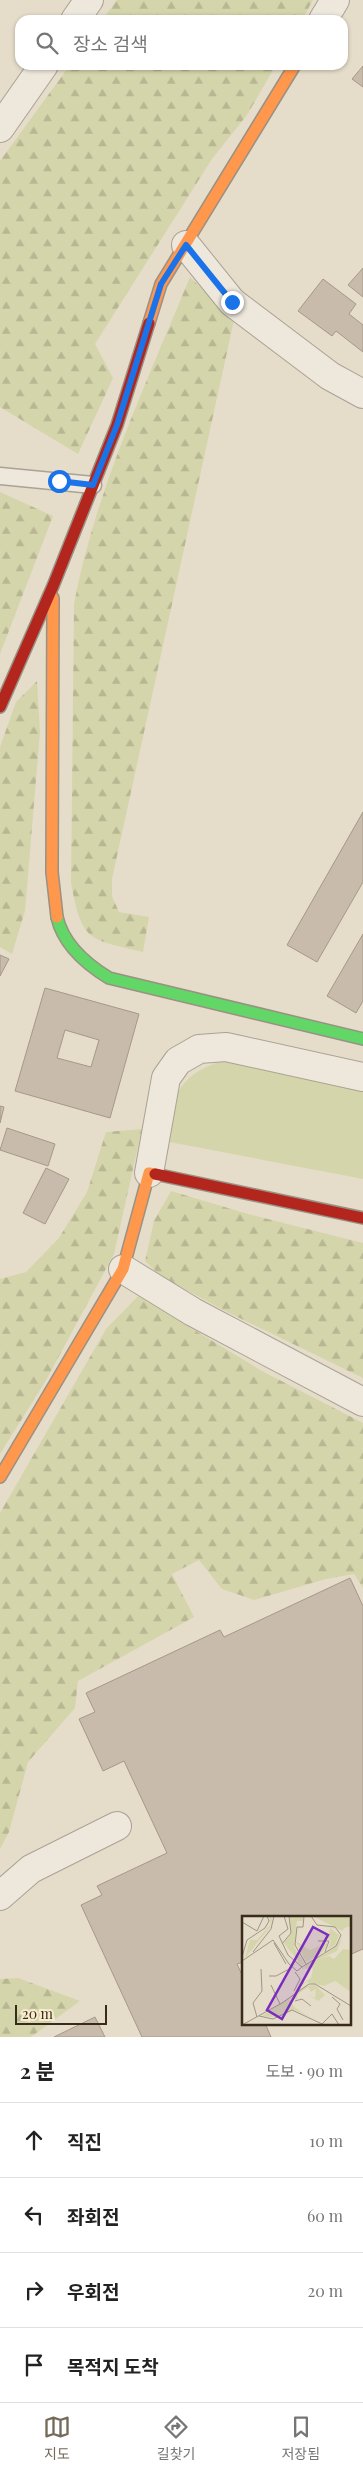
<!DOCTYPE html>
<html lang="ko">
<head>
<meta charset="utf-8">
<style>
	body { margin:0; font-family:"Playfair Display","Noto Sans KR",serif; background:#f6f6f6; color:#222 }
	.scale { position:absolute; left:15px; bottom:12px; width:92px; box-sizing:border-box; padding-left:5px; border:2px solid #392a1b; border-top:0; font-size:14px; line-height:18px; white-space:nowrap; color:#392a1b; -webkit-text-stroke:4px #f8ecce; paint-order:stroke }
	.stop { position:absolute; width:15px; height:15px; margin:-11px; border:4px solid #1a73e8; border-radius:50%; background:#fff }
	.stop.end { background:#1a73e8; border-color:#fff; box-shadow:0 1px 5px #0008 }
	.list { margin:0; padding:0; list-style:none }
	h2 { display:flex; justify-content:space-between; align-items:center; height:65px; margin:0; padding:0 20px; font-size:21px }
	h2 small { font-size:16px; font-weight:400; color:#767676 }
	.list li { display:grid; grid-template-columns:32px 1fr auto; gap:15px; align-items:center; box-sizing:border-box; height:75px; padding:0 20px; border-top:1px solid #e0e0e0 }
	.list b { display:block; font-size:19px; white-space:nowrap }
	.list em { font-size:16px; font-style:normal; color:#767676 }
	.icon { flex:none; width:28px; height:28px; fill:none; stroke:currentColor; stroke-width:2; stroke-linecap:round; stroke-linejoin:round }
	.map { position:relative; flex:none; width:363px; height:2037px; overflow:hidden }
	.search { position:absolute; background:#fff; box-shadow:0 1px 4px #0004; left:15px; right:15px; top:15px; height:55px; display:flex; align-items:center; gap:12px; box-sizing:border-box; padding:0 18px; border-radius:15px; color:#767676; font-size:19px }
	.sheet { height:365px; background:#fff }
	nav { display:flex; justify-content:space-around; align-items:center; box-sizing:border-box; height:70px; border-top:1px solid #e0e0e0; background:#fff; font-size:14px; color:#767676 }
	nav a { display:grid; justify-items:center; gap:2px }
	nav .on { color:#756958 }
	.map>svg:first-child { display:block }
	.grass { fill:#d5d5ab }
	.forest { fill:url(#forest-firs) }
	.building { fill:#c9bbab; stroke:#a59889; fill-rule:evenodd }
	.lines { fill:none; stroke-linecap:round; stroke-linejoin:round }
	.lane-casing { stroke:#aaa294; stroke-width:19 }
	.street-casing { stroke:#aaa294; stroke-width:30 }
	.fast-casing { stroke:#999184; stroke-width:14 }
	.slow-casing { stroke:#999184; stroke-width:14 }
	.jam-casing { stroke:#999184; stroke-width:14 }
	.lane { stroke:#ede7dc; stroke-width:16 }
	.street { stroke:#ede7dc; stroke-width:28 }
	.fast { stroke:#63d668; stroke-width:11 }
	.slow { stroke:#ff974d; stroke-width:11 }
	.jam { stroke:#b3261e; stroke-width:11 }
	.route { stroke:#1a73e8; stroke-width:6 }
	.inset-road { fill:none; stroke:#a09584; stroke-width:1 }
	.view { fill:#7b2cbf; fill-opacity:0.15; stroke:#7b2cbf; stroke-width:2.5 }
	.inset-edge { fill:none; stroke:#392a1b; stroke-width:2.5 }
</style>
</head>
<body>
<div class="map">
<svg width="363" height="2037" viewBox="0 0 363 2037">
	<defs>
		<pattern id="forest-firs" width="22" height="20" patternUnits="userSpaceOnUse" patternTransform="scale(1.25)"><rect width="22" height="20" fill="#d5d5ab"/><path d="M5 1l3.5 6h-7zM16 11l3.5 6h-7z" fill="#b8b793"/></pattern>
	</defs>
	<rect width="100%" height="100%" fill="#e5ddca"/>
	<path class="grass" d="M222,1061H239L363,1086V1179L164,1141C173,1099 176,1075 222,1061Z"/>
	<g class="forest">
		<polygon points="117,0 313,0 302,20 102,20"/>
		<polygon points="70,65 276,65 247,115 212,159 95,344 113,378 78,454 0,407 0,161"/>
		<path d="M190,277L234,320L112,879V896L119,912L149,917L143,952C88,939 82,942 71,883L74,604C95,491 147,382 190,277Z"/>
		<polygon points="0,492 53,516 0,654"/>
		<polygon points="37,681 40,732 25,911 12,954 0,947 0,747 16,702"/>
		<polygon points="142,1129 114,1254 45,1382 0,1454 0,1279 26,1272 59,1238 87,1192 106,1132"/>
		<polygon points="171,1191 248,1214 363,1243 363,1378 227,1312 161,1276 145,1261 154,1221"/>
		<polygon points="138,1296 262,1371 363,1423 363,1588 354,1574 326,1579 254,1600 222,1589 199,1560 172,1574 194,1617 78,1681 75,1708 28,1762 9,1832 0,1849 0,1513 106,1329"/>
		<polygon points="18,1978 80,2001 31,2037 0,2037 0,1979"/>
	</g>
	<g class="building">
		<polygon points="363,66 363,87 352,79"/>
		<polygon points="363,268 363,297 348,285"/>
		<polygon points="323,279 356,304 349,314 363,325 363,352 336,331 332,336 298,311"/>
		<polygon points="363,812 363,882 317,962 287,945"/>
		<polygon points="363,934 363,1001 356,1013 327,996"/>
		<polygon points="0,955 9,959 0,976"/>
		<path d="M45,988L139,1014L110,1118L15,1091ZM65,1030L99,1040L91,1067L57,1058Z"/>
		<polygon points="0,1106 4,1107 0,1123"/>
		<polygon points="7,1128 55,1144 48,1166 0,1150"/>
		<polygon points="46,1168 69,1179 45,1224 23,1213"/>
		<polygon points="350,1578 363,1606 363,1949 349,1955 349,1917 243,1917 243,1962 237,1964 243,1977 243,2023 265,2023 271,2037 142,2037 81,1905 102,1895 97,1886 167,1853 124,1761 103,1771 79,1719 95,1712 86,1693 220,1630 224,1637"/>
		<polygon points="95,2017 105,2037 54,2037"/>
	</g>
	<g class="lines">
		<g class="lane-casing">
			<polyline id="lane" points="0,476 93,485"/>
		</g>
		<g class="street-casing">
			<g id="street">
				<polyline points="75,20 89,0"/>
				<polyline points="323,20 335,0"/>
				<polyline points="0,128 44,65"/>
				<polyline points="186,245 232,302 330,376 363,394"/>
				<polyline points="149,1173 166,1078 178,1061 199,1049 226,1047 363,1077"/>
				<polyline points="123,1269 193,1312 363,1402"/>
				<polyline points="0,1896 31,1869 117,1826"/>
			</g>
		</g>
		<g class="fast-casing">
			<path id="fast" d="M57,917C63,944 86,964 109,978L363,1039"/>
		</g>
		<g class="slow-casing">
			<g id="slow">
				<polyline points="149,323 161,284 295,65"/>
				<polyline points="53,598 52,872 57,917"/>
				<polyline points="0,1477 123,1269 149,1173 155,1174"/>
			</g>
		</g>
		<g class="jam-casing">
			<g id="jam">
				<polyline points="0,707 53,586 117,425 149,323"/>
				<polyline points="155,1174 363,1218"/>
			</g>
		</g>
		<use href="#lane" class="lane"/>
		<use href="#street" class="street"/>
		<use href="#fast" class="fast"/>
		<use href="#slow" class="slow"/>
		<use href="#jam" class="jam"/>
	</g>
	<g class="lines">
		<polyline class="route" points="59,481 93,485 117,425 161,284 186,245 232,302"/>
	</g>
	<g transform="translate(242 1916)">
		<rect width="109" height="109" fill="#e5ddca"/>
		<path d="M28,0L30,3L28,11L3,42L8,24H15L28,9ZM48,0H61V5H55L52,31L62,47L60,50L42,27L49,18ZM71,0H103L109,3V11H104L100,15ZM88,12L97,19L93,29L86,33L89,25L82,19L87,18ZM100,22L95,35L78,43L87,40L92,43L101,33L109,34V76L93,65L82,70L65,66L54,74L61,63L62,67L69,62L71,52L60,53L64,49L92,32ZM54,25L68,34L87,26L79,38L64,46ZM73,69L83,79L76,85L66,79L73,82L74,73L69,76L66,71L56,78L55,84L49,80L63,70ZM47,82L52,91L67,101L53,94L31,101L20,100Z" fill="#d5d5ab"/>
		<path class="inset-road" d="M42,0L46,13L37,20L46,39L60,51L94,30L99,19L93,11L75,9L69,0M62,0L61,11H55L53,29L64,48M0,6L15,15L22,0M76,25H87L83,36M32,27L44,48M40,28L49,17L47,0M11,36L29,13L32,0M0,41L5,24L23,12L27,5L25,0M0,45L31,24L47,48L55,55L60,51M27,60H34L49,52M29,69L38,88M52,75L58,63L53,56M90,81L98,88L95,93L101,104M53,85L60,83L69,90M17,100L31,103L50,94L80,108L90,98L97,109M15,101L11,87L20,75L19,53M0,109L40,87L67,68H73L109,90"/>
		<path class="view" d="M71,11L86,19L40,103L25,94Z"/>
		<rect width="109" height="109" class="inset-edge"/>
	</g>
</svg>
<div class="scale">20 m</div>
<div class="stop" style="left:59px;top:481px"></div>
<div class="stop end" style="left:232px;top:302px"></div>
<div class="search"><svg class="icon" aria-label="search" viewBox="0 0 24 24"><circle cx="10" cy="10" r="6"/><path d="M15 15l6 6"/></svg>장소 검색</div>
</div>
<section class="sheet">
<h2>2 분<small>도보 · 90 m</small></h2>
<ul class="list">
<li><svg class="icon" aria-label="ahead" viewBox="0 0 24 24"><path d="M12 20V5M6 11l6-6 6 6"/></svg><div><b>직진</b></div><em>10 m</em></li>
<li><svg class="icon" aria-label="left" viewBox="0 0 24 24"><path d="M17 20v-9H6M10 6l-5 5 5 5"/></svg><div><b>좌회전</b></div><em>60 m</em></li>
<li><svg class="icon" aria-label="right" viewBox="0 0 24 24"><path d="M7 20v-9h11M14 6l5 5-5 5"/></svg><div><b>우회전</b></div><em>20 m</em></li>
<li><svg class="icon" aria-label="arrive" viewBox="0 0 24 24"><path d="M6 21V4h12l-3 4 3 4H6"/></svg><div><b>목적지 도착</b></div></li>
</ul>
</section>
<nav>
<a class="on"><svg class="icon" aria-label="map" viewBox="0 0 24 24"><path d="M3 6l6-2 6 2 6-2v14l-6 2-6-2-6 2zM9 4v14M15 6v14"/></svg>지도</a>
<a><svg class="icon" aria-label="directions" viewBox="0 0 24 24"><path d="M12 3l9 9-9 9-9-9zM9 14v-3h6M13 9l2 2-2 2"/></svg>길찾기</a>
<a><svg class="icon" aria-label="saved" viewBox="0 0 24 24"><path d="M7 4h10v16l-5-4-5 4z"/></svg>저장됨</a>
</nav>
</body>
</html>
